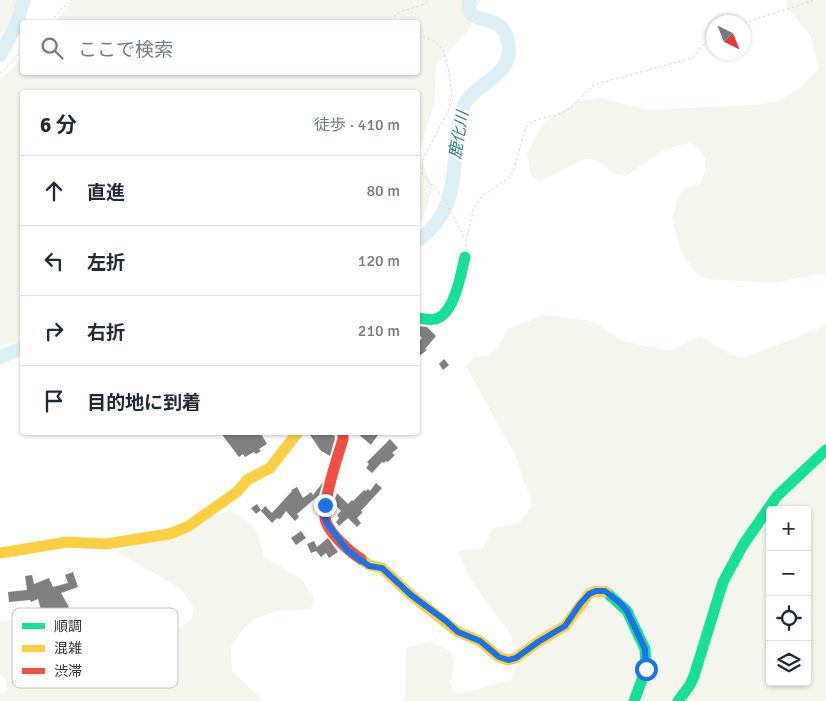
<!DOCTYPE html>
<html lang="ja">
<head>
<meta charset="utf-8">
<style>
	body { margin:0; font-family:Signika,"Noto Sans JP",sans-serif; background:#f2f2f3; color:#1f2937 }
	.controls { position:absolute; right:15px; bottom:15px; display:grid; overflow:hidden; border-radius:5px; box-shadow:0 1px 4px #0004 }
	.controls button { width:45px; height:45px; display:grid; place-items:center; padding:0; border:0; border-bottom:1px solid #e0e1e3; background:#fff; color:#1f2937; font:25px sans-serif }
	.compass { position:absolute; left:706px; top:15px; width:45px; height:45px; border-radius:50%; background:#fff; box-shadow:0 1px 4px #0004; rotate:137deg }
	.stop { position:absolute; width:15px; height:15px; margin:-11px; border:4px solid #1a73e8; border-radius:50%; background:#fff }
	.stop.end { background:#1a73e8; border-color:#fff; box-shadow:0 1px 5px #0008 }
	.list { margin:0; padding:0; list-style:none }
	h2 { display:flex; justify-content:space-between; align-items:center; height:65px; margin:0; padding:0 20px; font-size:21px }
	h2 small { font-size:16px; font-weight:400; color:#747a83 }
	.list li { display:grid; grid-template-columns:32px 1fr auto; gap:15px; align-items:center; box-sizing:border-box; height:70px; padding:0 20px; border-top:1px solid #e0e1e3 }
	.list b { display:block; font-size:19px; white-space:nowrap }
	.list em { font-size:16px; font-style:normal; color:#747a83 }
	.icon { flex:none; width:28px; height:28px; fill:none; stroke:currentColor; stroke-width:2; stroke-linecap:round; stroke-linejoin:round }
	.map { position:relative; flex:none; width:826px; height:701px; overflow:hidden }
	.search { position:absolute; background:#fff; box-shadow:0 1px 4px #0004; left:20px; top:20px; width:400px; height:55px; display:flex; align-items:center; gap:12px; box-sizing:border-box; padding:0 18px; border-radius:5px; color:#747a83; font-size:19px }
	.panel { position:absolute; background:#fff; box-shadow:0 1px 4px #0004; left:20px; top:90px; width:400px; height:345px; border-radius:5px }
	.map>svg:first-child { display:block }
	.green { fill:#f4f6ed; fill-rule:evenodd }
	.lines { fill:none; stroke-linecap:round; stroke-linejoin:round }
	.river { stroke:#dbeff4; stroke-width:14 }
	.building { fill:#808080 }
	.path { stroke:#d6d6d6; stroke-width:1; stroke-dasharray:2.5 2.5; stroke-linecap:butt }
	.fast { stroke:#16e098; stroke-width:11 }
	.slow { stroke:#ffcf43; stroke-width:11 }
	.jam { stroke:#f24e42; stroke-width:11 }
	.route { stroke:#1a73e8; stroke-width:6 }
	.labels { text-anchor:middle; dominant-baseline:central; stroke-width:5; stroke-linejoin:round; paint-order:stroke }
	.water-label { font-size:16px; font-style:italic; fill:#347c8d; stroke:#fff }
	.key { fill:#fff; stroke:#c2c2c2; stroke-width:1 }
	.key-label { font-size:14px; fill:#323232 }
</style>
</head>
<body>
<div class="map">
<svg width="826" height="701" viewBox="0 0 826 701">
	<rect width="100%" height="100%" fill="#fff"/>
	<g class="green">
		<polygon points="0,0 17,0 8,27 0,36"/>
		<polygon points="73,0 480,0 470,28 436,65 435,101 419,153 433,189 421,222 418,224 418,92 22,92 22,341 0,345 0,80 22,59 22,72 418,72 418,22 55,22"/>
		<path d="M786,0H826V275L817,274L774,283L705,279L695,272L681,252L672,219L678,197L685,189L701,183C708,163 709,155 690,143L666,149L626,176L615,174L596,160L585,159L541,181L531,176L527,153L545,122L576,101L601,98L648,110L764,104L779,101L802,86L819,68L810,35L788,9Z"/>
		<path d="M544,315L592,321L622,341L670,351L701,336L731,355L743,358L826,326V701H402L405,696L406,648L430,642L451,651L454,662L450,684L458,694L511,680L519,658L511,635L472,582L458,551L482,548L494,528L519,523L533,505L514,453L466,366L474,357L487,356L497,349L508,329ZM770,510H807V682H770Z"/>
		<path d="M232,511C256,527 258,526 263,556L301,579L314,598L311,609L276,611L254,619L244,628L231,647L232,671L263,701H0V694L7,691L6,679L0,674V621L50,618L65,635L90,642L124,628L172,633L192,619L193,607L180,588L117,552L221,513Z"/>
	</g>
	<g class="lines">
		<g class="river">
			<polyline points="0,55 15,27 24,0"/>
			<path d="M418,240C455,215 453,177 457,137C459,127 459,117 463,107C472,85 510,77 509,49C506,4 464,33 469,0"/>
			<polyline points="0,357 22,348"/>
		</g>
	</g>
	<g class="building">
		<polygon points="418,326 427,327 436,336 425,349 427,350 418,357 418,342 422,338 418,334"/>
		<polygon points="444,359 449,365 443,370 439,364"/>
		<polygon points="220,432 246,432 248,435 252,432 260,432 267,444 259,449 261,451 256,454 254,452 245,457 243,454 239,457"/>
		<polygon points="308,432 333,432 335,438 330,456 321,451"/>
		<polygon points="356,432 380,432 371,445"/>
		<polygon points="390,439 398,448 392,453 395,455 388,462 386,461 384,463 382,462 372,473 366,468 369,464 367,462"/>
		<polygon points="323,482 319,495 297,514 299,517 295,521 286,511 281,518 279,519 277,518 272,523 261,511 265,506 272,513 292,491 291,490 297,487 303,498 311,492 313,495"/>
		<polygon points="376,483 382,488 361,511 363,512 357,518 361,523 357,527 348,518 339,526 336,522 339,518 337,515 341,511 334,503 337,493 348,504 352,500 353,501 364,490 366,491 368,489 370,491"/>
		<polygon points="257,504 261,510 256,514 251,508"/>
		<polygon points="301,531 306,538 296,545 291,538"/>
		<polygon points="328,538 338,552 329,558 326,553 321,557 316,551 311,553 307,544 314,541 317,547"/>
		<polygon points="73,572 78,587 61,593 69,607 61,612 43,617 38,599 31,602 30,600 9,602 8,592 27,590 25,576 32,575 34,584 49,578 53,587 68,583 65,575"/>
	</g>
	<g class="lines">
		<g class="path">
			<polyline points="51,22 62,8 72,0"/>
			<polyline points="395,22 394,19 397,13 425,4 429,0"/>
			<polyline points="744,23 815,0"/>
			<polyline points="418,35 432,40 443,49 448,67 452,95 448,111 423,159 422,174 443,197 465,239"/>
			<polyline points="0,74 22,51"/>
			<polyline points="466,246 466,240 474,208 481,197 510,177 514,169 526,127 533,121 562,113 571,108 593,85 692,58 714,33"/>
		</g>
		<g class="fast">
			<path d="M418,318C424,319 432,321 438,318C455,311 461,273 465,257"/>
			<polyline points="606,592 627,611 645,649 646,669 634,701"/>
			<polyline points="678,701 690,685 694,676 723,582 743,545 777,496 826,450"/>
		</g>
		<g class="slow">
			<polyline points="0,553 67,542 106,544 169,534 187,527 237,492 247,480 270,468 298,432"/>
			<polyline points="361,559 369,565 382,568 411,595 458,632 480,641 499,657 508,660 516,658 538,642 565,626 589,594 596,591 606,592"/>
		</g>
		<path class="jam" d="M343,432V439C338,456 320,507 326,522C331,535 350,552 361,559"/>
	</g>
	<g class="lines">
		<polyline class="route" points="325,505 326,522 347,550 369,566 382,568 411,595 446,621 458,632 480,641 499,657 508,660 516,658 538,642 565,626 580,604 589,594 596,591 605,591 621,604 627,611 645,649 646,669"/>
	</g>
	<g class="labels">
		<g class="water-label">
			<text transform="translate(459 135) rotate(-80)">鹿化川</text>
		</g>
	</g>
	<rect x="12" y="608" width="166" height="80" rx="8" class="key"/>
	<rect x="22" y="623" width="23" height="6" fill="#16e098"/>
	<rect x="22" y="645" width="23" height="7" fill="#ffcf43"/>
	<rect x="22" y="668" width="23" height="6" fill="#f24e42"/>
	<g class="key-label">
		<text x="54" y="631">順調</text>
		<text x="54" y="653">混雑</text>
		<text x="54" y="676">渋滞</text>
	</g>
</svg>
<div class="controls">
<button>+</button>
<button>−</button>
<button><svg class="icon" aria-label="locate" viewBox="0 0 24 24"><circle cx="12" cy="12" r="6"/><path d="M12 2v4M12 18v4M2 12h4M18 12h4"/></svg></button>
<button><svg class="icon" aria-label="layers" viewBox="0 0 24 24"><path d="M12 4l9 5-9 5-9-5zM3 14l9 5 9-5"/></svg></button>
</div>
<svg class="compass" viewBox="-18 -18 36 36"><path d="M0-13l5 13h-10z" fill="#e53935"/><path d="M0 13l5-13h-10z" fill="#747a83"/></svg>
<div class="stop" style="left:646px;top:669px"></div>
<div class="stop end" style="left:325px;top:505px"></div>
<div class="search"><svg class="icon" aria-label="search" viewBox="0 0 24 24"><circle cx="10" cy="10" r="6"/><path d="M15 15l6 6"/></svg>ここで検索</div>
<section class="panel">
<h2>6 分<small>徒歩 · 410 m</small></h2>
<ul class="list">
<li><svg class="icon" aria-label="ahead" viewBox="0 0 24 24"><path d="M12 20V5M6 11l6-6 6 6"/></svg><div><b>直進</b></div><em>80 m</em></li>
<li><svg class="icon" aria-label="left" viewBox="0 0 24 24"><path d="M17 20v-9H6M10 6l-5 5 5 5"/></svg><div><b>左折</b></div><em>120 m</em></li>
<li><svg class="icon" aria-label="right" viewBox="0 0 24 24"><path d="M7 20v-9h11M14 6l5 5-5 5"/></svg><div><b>右折</b></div><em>210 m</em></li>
<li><svg class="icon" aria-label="arrive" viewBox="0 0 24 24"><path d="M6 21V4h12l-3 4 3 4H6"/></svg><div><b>目的地に到着</b></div></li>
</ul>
</section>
</div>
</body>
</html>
